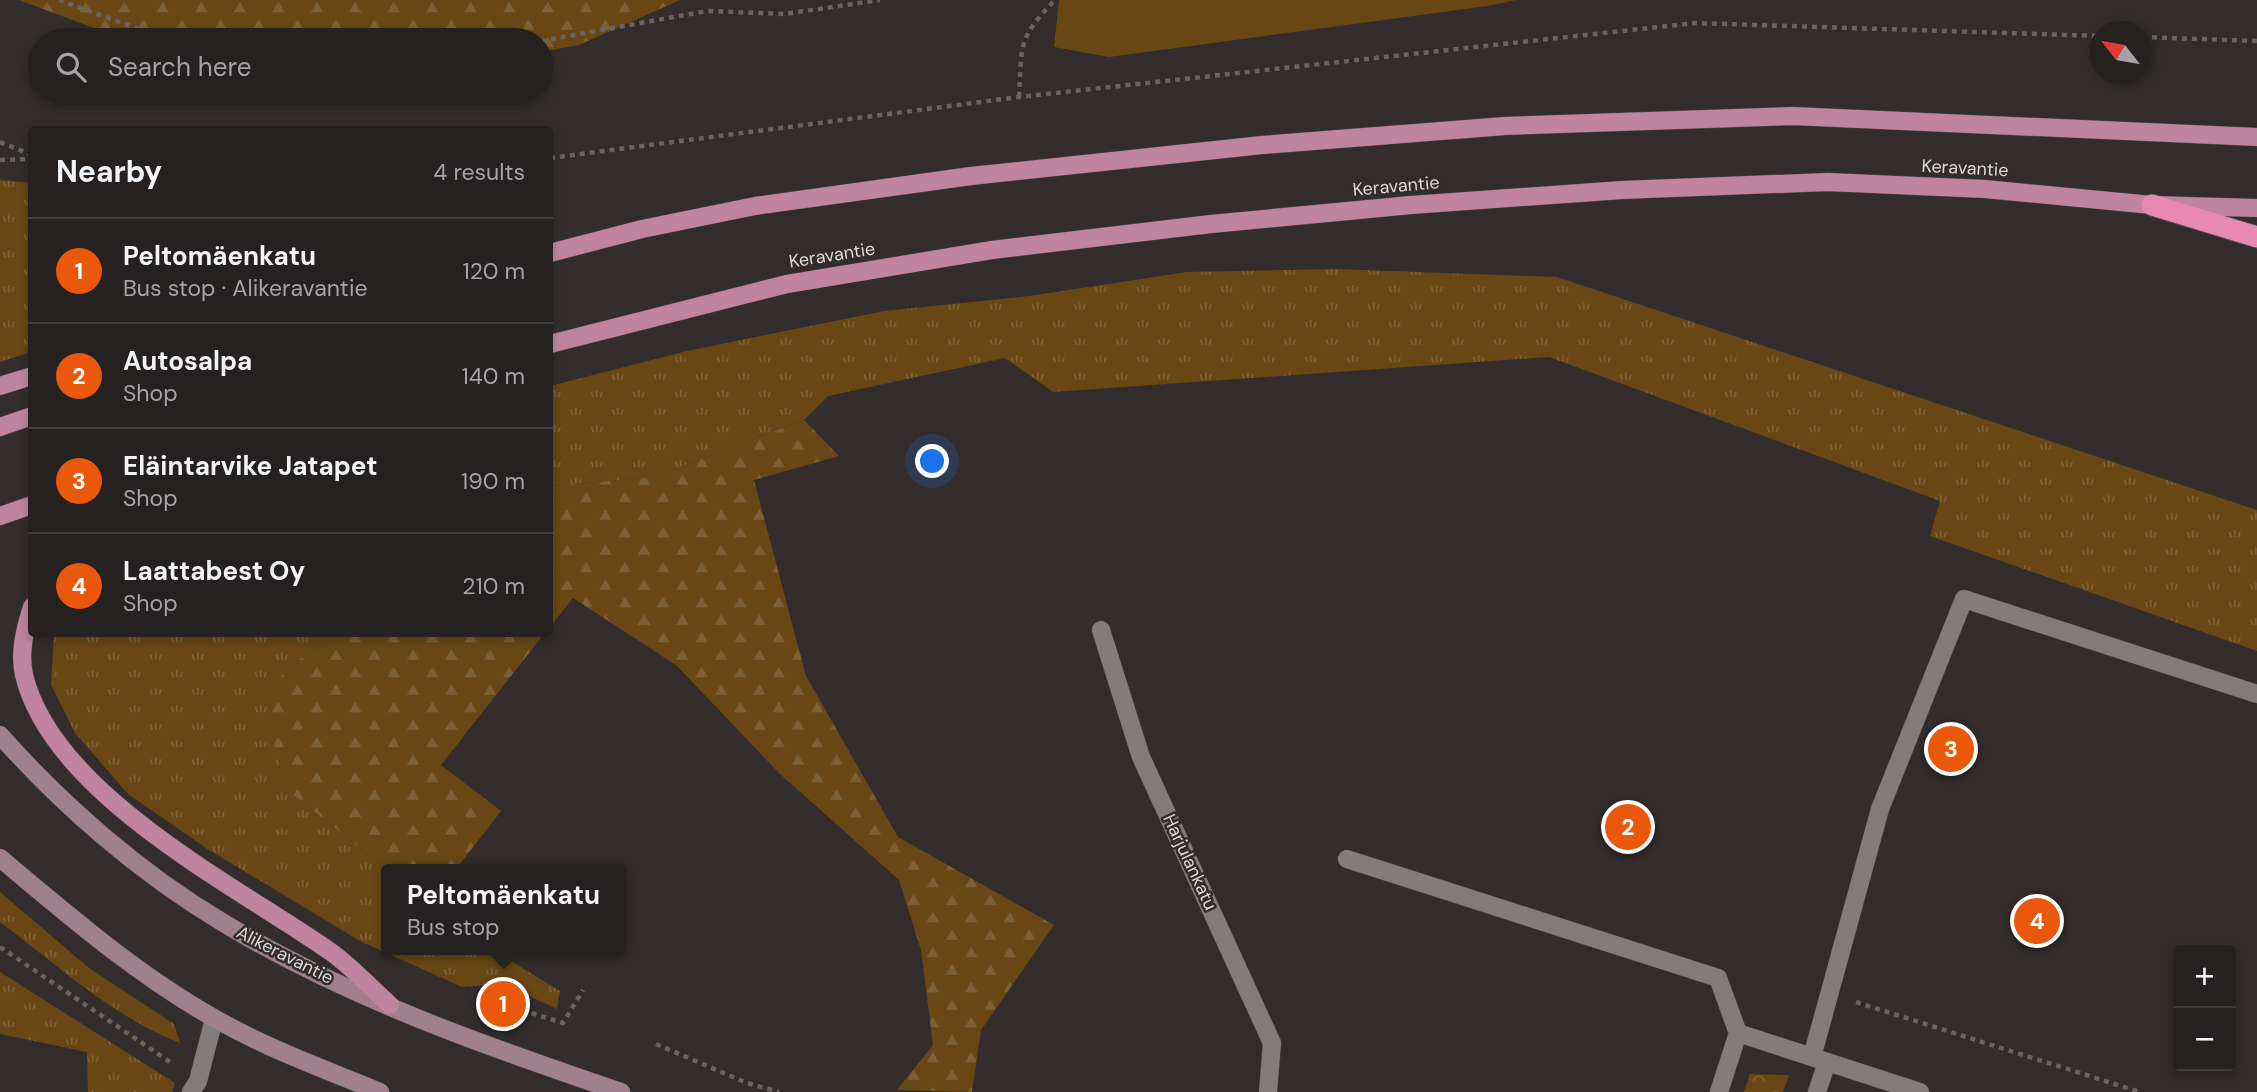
<!DOCTYPE html>
<html lang="en">
<head>
<meta charset="utf-8">
<style>
	body { margin:0; font-family:"DM Sans",sans-serif; background:#2e292a; color:#f1f3f6 }
	.controls { position:absolute; right:21px; bottom:21px; display:grid; overflow:hidden; border-radius:7px; box-shadow:0 4px 10px #0003 }
	.controls button { width:63px; height:63px; display:grid; place-items:center; padding:0; border:0; border-bottom:2px solid #423e3f; background:#262121; color:#f1f3f6; font:35px sans-serif }
	.compass { position:absolute; left:2089px; top:21px; width:63px; height:63px; border-radius:50%; background:#262121; box-shadow:0 4px 10px #0003; rotate:301deg }
	.you { position:absolute; left:933px; top:462px; width:24px; height:24px; margin:-18px; border:5px solid #fff; border-radius:50%; background:#1a73e8; box-shadow:0 0 0 10px #1a73e833 }
	.badge { display:grid; place-items:center; width:46px; height:46px; border-radius:50%; background:#ea580c; color:#fff; font-size:23px; font-weight:700 }
	.pin { position:absolute; translate:-50% -50%; border:4px solid #fff; box-shadow:0 2px 7px #0006 }
	.popup { position:absolute; left:381px; top:864px; width:245px; height:91px; box-sizing:border-box; display:grid; place-content:center; border-radius:7px; background:#262121; filter:drop-shadow(0 2px 5px #0005); font-size:23px; white-space:nowrap; color:#a4a3a5 }
	.popup b { font-size:26px; color:#f1f3f6 }
	.popup::after { content:''; position:absolute; left:50%; top:100%; margin-left:-14px; border:14px solid transparent; border-top-color:#262121 }
	.list { margin:0; padding:0; list-style:none }
	h2 { display:flex; justify-content:space-between; align-items:center; height:91px; margin:0; padding:0 28px; font-size:30px }
	h2 small { font-size:23px; font-weight:400; color:#a4a3a5 }
	.list li { display:grid; grid-template-columns:46px 1fr auto; gap:21px; align-items:center; box-sizing:border-box; height:105px; padding:0 28px; border-top:2px solid #423e3f }
	.list b { display:block; font-size:26px; white-space:nowrap }
	.list p { margin:0; font-size:23px; white-space:nowrap; color:#a4a3a5 }
	.list em { font-size:23px; font-style:normal; color:#a4a3a5 }
	.icon { flex:none; width:38px; height:38px; fill:none; stroke:currentColor; stroke-width:2; stroke-linecap:round; stroke-linejoin:round }
	.map { position:relative; flex:none; width:2257px; height:1092px; overflow:hidden }
	.search { position:absolute; background:#262121; box-shadow:0 4px 10px #0003; left:28px; top:28px; width:525px; height:77px; display:flex; align-items:center; gap:18px; box-sizing:border-box; padding:0 24px; border-radius:38px; color:#a4a3a5; font-size:26px }
	.panel { position:absolute; background:#262121; box-shadow:0 4px 10px #0003; left:28px; top:126px; width:525px; height:511px; border-radius:7px }
	.map>svg:first-child { display:block }
	.grass { fill:url(#grass-tufts) }
	.forest { fill:url(#forest-firs) }
	.park { fill:url(#park-crowns) }
	.pitch { fill:#684714 }
	.lines { fill:none; stroke-linecap:round; stroke-linejoin:round }
	.lane-casing { stroke:#4d4747; stroke-width:19 }
	.street-casing { stroke:#4d4747; stroke-width:19 }
	.secondary-casing { stroke:#4d4747; stroke-width:19 }
	.primary-casing { stroke:#4d4747; stroke-width:19 }
	.highway-casing { stroke:#4d4747; stroke-width:23 }
	.path { stroke:#696464; stroke-width:4.5; stroke-dasharray:5 5; stroke-linecap:butt }
	.lane { stroke:#837c7c; stroke-width:18 }
	.street { stroke:#837c7c; stroke-width:18 }
	.secondary { stroke:#a1808d; stroke-width:18 }
	.primary { stroke:#c0849e; stroke-width:18 }
	.highway { stroke:#e889b4; stroke-width:21 }
	.labels { text-anchor:middle; dominant-baseline:central; stroke-width:5; stroke-linejoin:round; paint-order:stroke }
	.street-label { font-size:18px; fill:#ddd9d9; stroke:#322c2c }
</style>
</head>
<body>
<div class="map">
<svg width="2257" height="1092" viewBox="0 0 2257 1092">
	<defs>
		<pattern id="grass-tufts" width="24" height="20" patternUnits="userSpaceOnUse" patternTransform="scale(1.75)"><rect width="24" height="20" fill="#684714"/><path d="M3 7l-1-3M5 7V3M7 7l1-3M15 17l-1-3M17 17v-4M19 17l1-3" fill="none" stroke="#7d6136"/></pattern>
		<pattern id="forest-firs" width="22" height="20" patternUnits="userSpaceOnUse" patternTransform="scale(1.75)"><rect width="22" height="20" fill="#684714"/><path d="M5 1l3.5 6h-7zM16 11l3.5 6h-7z" fill="#7d6136"/></pattern>
		<pattern id="park-crowns" width="20" height="18" patternUnits="userSpaceOnUse" patternTransform="scale(1.75)"><rect width="20" height="18" fill="#684714"/><path d="M2 6a3 3 0 1 1 6 0M12 15a3 3 0 1 1 6 0" fill="none" stroke="#7d6136"/></pattern>
	</defs>
	<rect width="100%" height="100%" fill="#322c2c"/>
	<g class="grass">
		<polygon points="0,180 32,183 31,352 0,362"/>
		<polygon points="1335,269 1557,277 2257,510 2257,651 1930,536 1940,501 1549,357 1053,392 1005,358 828,396 804,420 653,477 550,486 550,386 687,351 884,311 1029,296 1187,272"/>
		<polygon points="54,634 333,634 283,672 291,793 386,869 386,950 493,950 560,991 557,1009 504,984 462,987 360,941 209,850 128,794 75,733 51,685"/>
		<path d="M0,892L89,968L174,1024L180,1043C113,1017 57,965 0,922Z"/>
		<polygon points="0,972 175,1083 172,1092 88,1092 87,1052 0,1034"/>
	</g>
	<g class="forest">
		<polygon points="19,0 680,0 579,45 541,52 541,40 126,40"/>
		<polygon points="265,93 349,93 296,104"/>
		<polygon points="804,420 839,456 754,480 806,676 898,837 1054,925 981,1030 972,1092 897,1090 933,1045 921,950 899,880 779,773 676,665 573,598 550,627 550,486 653,477"/>
		<polygon points="333,634 544,634 441,765 501,811 456,869 386,869 291,793 264,716 283,672"/>
	</g>
	<polygon class="park" points="1750,1074 1789,1075 1783,1092 1744,1092"/>
	<polygon class="pitch" points="1059,0 1516,0 1488,6 1109,57 1054,47"/>
	<g class="lines">
		<g class="lane-casing">
			<g id="lane">
				<polyline points="1347,859 1718,978 1738,1033 1719,1092"/>
				<polyline points="1738,1033 1920,1092"/>
				<polyline points="1812,1057 1880,809 1964,599 2257,694"/>
				<polyline points="191,1092 198,1081 214,1019"/>
				<polyline points="1817,1092 1827,1062"/>
			</g>
		</g>
		<g class="street-casing">
			<polyline id="street" points="1101,630 1141,757 1272,1043 1268,1092"/>
		</g>
		<g class="secondary-casing">
			<g id="secondary">
				<path d="M0,735C63,806 140,873 222,922C345,997 485,1046 621,1092"/>
				<path d="M0,858C68,915 136,974 214,1018C266,1048 324,1069 380,1092"/>
			</g>
		</g>
		<g class="primary-casing">
			<g id="primary">
				<polyline points="550,253 642,229 755,206 971,176 1262,145 1505,126 1793,116 2257,137"/>
				<polyline points="550,344 787,284 992,250 1211,224 1411,205 1622,190 1828,182 1985,189 2152,205 2257,208"/>
				<polyline points="0,386 32,376"/>
				<polyline points="0,427 32,416"/>
				<polyline points="0,516 32,505"/>
				<path d="M32,607C25,629 19,652 24,675C53,795 237,886 331,952C352,967 371,988 390,1005"/>
			</g>
		</g>
		<g class="highway-casing">
			<polyline id="highway" points="2152,205 2257,237"/>
		</g>
		<g class="path">
			<polyline points="59,0 169,40"/>
			<polyline points="2142,37 2257,41"/>
			<polyline points="541,41 707,11 785,14 880,0"/>
			<path d="M1019,97C1022,45 1017,39 1055,0"/>
			<polyline points="0,142 32,155"/>
			<polyline points="550,158 1019,97 1695,23 2100,36"/>
			<polyline points="0,160 32,159"/>
			<polyline points="0,947 173,1064"/>
			<polyline points="1856,1002 2140,1092"/>
			<polyline points="503,1004 563,1023 583,990"/>
			<polyline points="656,1044 747,1083 779,1092"/>
		</g>
		<use href="#lane" class="lane"/>
		<use href="#street" class="street"/>
		<use href="#secondary" class="secondary"/>
		<use href="#primary" class="primary"/>
		<use href="#highway" class="highway"/>
	</g>
	<g class="labels">
		<g class="street-label">
			<text transform="translate(1965 168) rotate(3)">Keravantie</text>
			<text transform="translate(1396 186) rotate(-5)">Keravantie</text>
			<text transform="translate(832 255) rotate(-9)">Keravantie</text>
			<text transform="translate(1190 862) rotate(65)">Harjulankatu</text>
			<text transform="translate(285 955) rotate(27)">Alikeravantie</text>
		</g>
	</g>
</svg>
<div class="controls">
<button>+</button>
<button>−</button>
</div>
<svg class="compass" viewBox="-18 -18 36 36"><path d="M0-13l5 13h-10z" fill="#e53935"/><path d="M0 13l5-13h-10z" fill="#a4a3a5"/></svg>
<div class="you"></div>
<div class="pin badge" style="left:503px;top:1004px">1</div>
<div class="popup"><b>Peltomäenkatu</b>Bus stop</div>
<div class="pin badge" style="left:1628px;top:827px">2</div>
<div class="pin badge" style="left:1951px;top:749px">3</div>
<div class="pin badge" style="left:2037px;top:921px">4</div>
<div class="search"><svg class="icon" aria-label="search" viewBox="0 0 24 24"><circle cx="10" cy="10" r="6"/><path d="M15 15l6 6"/></svg>Search here</div>
<section class="panel">
<h2>Nearby<small>4 results</small></h2>
<ul class="list">
<li><span class="badge">1</span><div><b>Peltomäenkatu</b><p>Bus stop · Alikeravantie</p></div><em>120 m</em></li>
<li><span class="badge">2</span><div><b>Autosalpa</b><p>Shop</p></div><em>140 m</em></li>
<li><span class="badge">3</span><div><b>Eläintarvike Jatapet</b><p>Shop</p></div><em>190 m</em></li>
<li><span class="badge">4</span><div><b>Laattabest Oy</b><p>Shop</p></div><em>210 m</em></li>
</ul>
</section>
</div>
</body>
</html>
